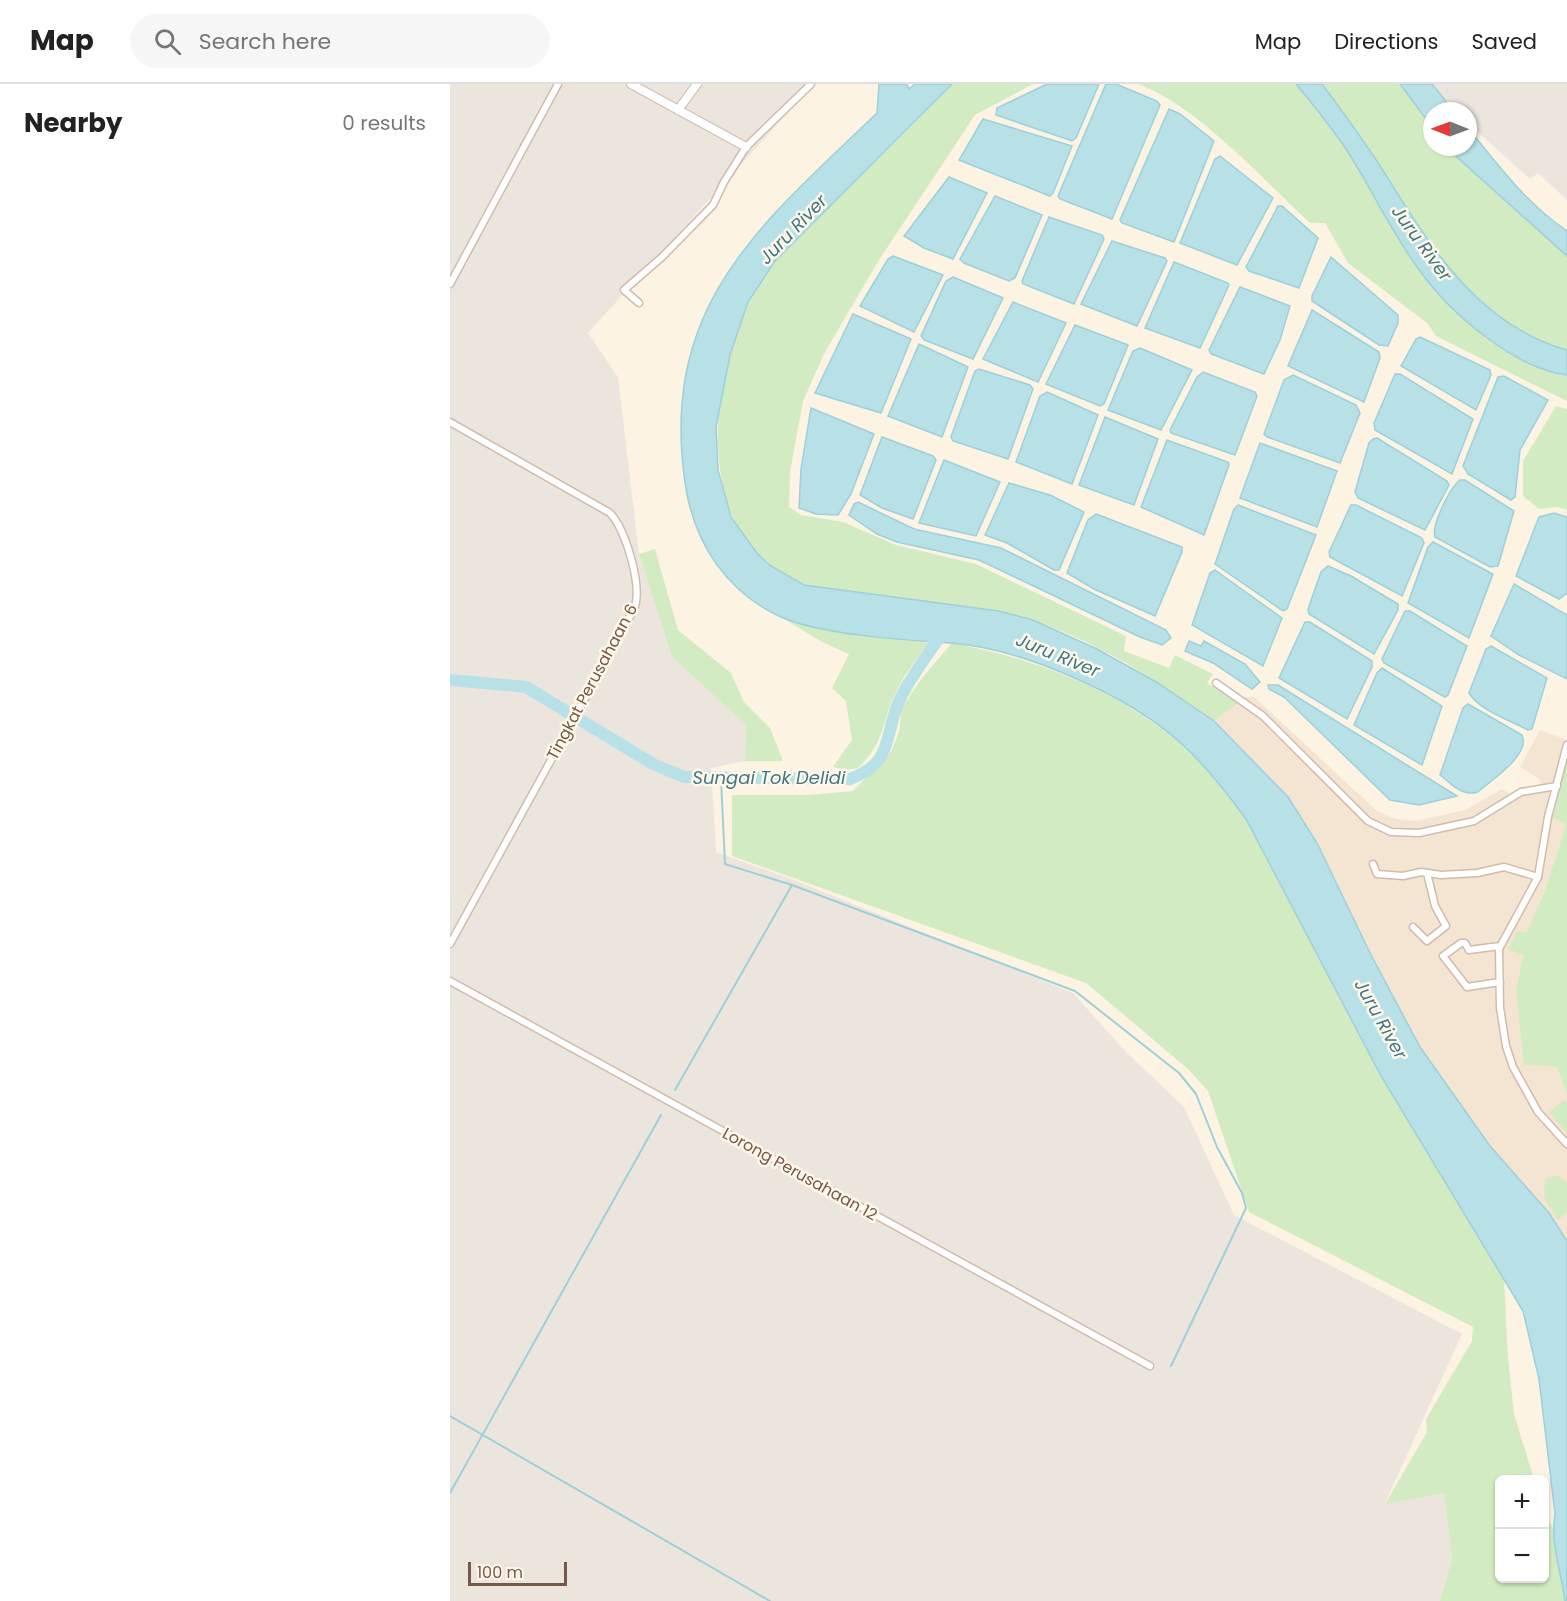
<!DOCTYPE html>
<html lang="en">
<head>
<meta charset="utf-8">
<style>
	body { margin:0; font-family:Poppins,sans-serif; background:#f6f6f6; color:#222 }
	.controls { position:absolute; right:18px; bottom:18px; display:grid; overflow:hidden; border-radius:9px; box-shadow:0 2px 4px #0004 }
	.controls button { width:54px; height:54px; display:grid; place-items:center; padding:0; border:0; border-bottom:2px solid #e0e0e0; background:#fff; color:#222; font:30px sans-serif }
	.compass { position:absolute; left:973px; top:18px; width:54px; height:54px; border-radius:50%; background:#fff; box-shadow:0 2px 4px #0004; rotate:271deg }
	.scale { position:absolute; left:18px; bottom:15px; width:99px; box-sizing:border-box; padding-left:6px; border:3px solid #755849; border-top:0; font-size:16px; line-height:21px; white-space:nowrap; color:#755849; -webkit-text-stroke:4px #fff7ea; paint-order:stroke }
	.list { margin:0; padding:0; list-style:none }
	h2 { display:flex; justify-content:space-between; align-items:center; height:78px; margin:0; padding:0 24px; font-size:26px }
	h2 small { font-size:20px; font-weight:400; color:#767676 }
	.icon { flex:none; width:33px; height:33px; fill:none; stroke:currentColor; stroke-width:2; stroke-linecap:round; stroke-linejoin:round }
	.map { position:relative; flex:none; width:1117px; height:1517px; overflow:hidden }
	header { display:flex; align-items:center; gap:36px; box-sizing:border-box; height:84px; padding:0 30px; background:#fff; border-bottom:2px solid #e0e0e0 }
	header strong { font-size:28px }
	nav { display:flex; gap:33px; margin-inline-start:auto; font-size:21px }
	.search { width:420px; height:54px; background:#f6f6f6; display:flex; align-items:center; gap:15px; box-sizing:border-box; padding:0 21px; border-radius:33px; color:#767676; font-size:22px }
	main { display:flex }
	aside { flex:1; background:#fff }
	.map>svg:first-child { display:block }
	.residential { fill:#f4e4d2 }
	.industrial { fill:#ece5de }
	.green { fill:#d3ebc2 }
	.water { fill:#b7e0e7; stroke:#9dd0d9; stroke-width:1.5 }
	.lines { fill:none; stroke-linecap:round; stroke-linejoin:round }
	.stream { stroke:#9dd0d9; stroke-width:2 }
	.river { stroke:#b7e0e7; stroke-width:12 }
	.minor-casing { stroke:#d0bcad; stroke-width:9 }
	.tertiary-casing { stroke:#d0bcad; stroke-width:10 }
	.minor { stroke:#fff; stroke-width:6 }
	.tertiary { stroke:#fff; stroke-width:8 }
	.labels { text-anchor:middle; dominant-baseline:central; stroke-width:5; stroke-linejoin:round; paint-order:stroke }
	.street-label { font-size:16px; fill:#755849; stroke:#fff7ea }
	.water-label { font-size:18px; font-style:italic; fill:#3f7883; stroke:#fff7ea }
</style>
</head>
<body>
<header>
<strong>Map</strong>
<div class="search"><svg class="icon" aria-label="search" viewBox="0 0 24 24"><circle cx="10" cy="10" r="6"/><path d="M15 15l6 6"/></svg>Search here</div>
<nav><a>Map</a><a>Directions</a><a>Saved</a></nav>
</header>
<main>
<aside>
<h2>Nearby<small>0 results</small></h2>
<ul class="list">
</ul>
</aside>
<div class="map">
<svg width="1117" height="1517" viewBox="0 0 1117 1517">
	<rect width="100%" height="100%" fill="#fdf3e3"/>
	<polygon class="residential" points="794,613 804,613 927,727 945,735 966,737 1015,726 1052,705 1062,711 1093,702 1088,694 1070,683 1090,646 1117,656 1117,675 1103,732 1116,741 1094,809 1076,850 1067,847 1073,871 1066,906 1107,983 1117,1010 1117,1157 1099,1129 1040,1062 970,963 921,871 867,759 838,713 764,637"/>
	<g class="industrial">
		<polygon points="0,0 364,0 138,249 168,293 189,470 222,573 296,641 295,677 261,684 266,768 344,796 623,909 674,966 734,1023 784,1131 1012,1250 935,1419 994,1409 1002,1474 990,1517 0,1517"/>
		<polygon points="983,0 1117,0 1117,116 1088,89 1080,95 1018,39 1018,27 1005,27"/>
	</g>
	<g class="green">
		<path d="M502,0H583L525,31L429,176L375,268L353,317L340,388L339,423L351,431L393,438L446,461L526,480L676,552L674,567L719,584L725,571L763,590L757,599L789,618L764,637C702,592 628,545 552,528C490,515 416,518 356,501C318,491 286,451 276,415C255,336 275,242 325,177C348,148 378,123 404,98C438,66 470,33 502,0Z"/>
		<path d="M688,0H846C863,20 879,41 894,62C951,148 975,224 1075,274C1089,281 1102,289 1117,291V317L986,252L977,239L898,179L875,139H860C812,95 748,22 688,0Z"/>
		<path d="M872,0H950L982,43V63H997L1117,172V266C1021,239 975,152 925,74C908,49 890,24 872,0Z"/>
		<polygon points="1106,322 1117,325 1117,426 1107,423 1089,425 1073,412 1073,377"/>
		<polygon points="205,465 228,546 281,589 294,618 320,644 333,677 295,677 296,641 222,573 189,470"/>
		<path d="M331,533L367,543L478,559C468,574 455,589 447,606C431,637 436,658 408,684L396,686L383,683L402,656L396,617L382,604L399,570L372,558Z"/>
		<path d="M502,559C586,575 663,604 730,659C756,680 777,708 796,734L931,992L1054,1194L1058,1274L1064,1330L1084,1395L1050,1396V1494H1094L1095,1429L1103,1445L1115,1517H990L1002,1474L994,1409L935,1420L977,1348L976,1335L1022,1257L1023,1243L799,1128L758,1007L738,985L636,899L282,772V711H359L403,707L441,668L449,648L452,624L472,594Z"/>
		<polygon points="1117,675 1117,1010 1107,983 1074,980 1066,906 1073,871 1058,865 1067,847 1076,849 1094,809 1116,741 1103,733"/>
		<polygon points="1115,1016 1117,1019 1117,1049 1099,1028"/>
		<polygon points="1108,1091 1117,1099 1117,1128 1108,1136 1094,1113 1095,1095"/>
	</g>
	<g class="water">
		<path d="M429,0H457L459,5L465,0H502L325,177L298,218L280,271L266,343L268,386L281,433L306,468L319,481L354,501L549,527L583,536L647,565L708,599L764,637L838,713L867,759L921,871L970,963L1040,1062L1099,1129L1117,1157V1517H1115C1111,1487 1100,1460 1105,1430L1089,1295L1073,1227L931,992L796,735C777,709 757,683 733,661C680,612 572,564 500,559C454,556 372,551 331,533C278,509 246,462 236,405C207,223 308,143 427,29Z"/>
		<polygon points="597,0 649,0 626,54 622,57 546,31 547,24"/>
		<polygon points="656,0 666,0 707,17 710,21 662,135 610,115 608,112"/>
		<path d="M846,0H872C890,24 908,49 925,74C975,152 1021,239 1117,266V291C1065,285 1000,229 970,187C941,148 921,103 894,62C879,41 863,20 846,0Z"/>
		<polygon points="950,0 982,0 1004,27 982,27 982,43"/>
		<polygon points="719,25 730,30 764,57 724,158 672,139 670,136"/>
		<polygon points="533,35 622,62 603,109 600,112 509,76"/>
		<path d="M1018,44C1048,81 1077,120 1117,147V172L998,65L1018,63Z"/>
		<polygon points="770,72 823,114 787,181 730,159 765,75"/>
		<polygon points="499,93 537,109 503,175 474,164 454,152"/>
		<polygon points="545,112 592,131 565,194 559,197 514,179 510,175"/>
		<polygon points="828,122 832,122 868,154 849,204 799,187 796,183"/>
		<polygon points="599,133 652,151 654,155 624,220 573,200 572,197"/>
		<polygon points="662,157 715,174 717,177 687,242 631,220"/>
		<polygon points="443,172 493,191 464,248 410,222 438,175"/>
		<polygon points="881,173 948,231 948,239 938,262 929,261 862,217 862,212"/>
		<polygon points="724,178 778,199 779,201 750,264 695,244"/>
		<polygon points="503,193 553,214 523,275 474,256 471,252 496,197"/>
		<polygon points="790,203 840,222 830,256 814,290 761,270 759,266"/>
		<polygon points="563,218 616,239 588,298 533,275"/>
		<polygon points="862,226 929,268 930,274 914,318 838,282"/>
		<polygon points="403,230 461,255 431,329 365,309"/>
		<polygon points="625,241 678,261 654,320 650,322 596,300"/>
		<polygon points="970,253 1040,286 1041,291 1026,326 951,282 966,255"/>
		<polygon points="469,260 518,283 492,353 438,332"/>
		<polygon points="690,264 742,286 711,346 658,326 683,267"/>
		<polygon points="529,285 580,301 583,305 558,375 503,357 501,353 525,287"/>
		<polygon points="753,288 805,308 807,312 785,371 721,349 720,346 747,293"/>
		<polygon points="945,290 950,290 1023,335 1002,390 925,346 924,339"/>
		<polygon points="843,291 906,321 910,329 890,379 817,353 814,350 834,296"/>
		<polygon points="1054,292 1098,316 1070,366 1065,413 1061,416 1018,390 1013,382 1048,293"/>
		<polygon points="597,308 648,331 622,400 566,378 590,312"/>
		<polygon points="361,324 424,350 401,410 388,431 366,430 349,424 351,385"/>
		<polygon points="655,333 708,355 684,421 629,401"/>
		<polygon points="432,353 483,372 486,376 463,435 432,424 410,411"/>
		<polygon points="927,354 997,397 999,401 975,446 908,414 905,408 919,359 923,355"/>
		<polygon points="717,356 778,378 779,381 754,451 691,423"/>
		<polygon points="810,359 887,387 867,443 790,414"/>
		<polygon points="494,376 550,398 526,452 469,439"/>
		<path d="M1010,396H1015L1064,427L1048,482L1040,483L985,453C981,442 1000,403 1010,396Z"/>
		<polygon points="559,399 600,411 634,428 609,486 604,486 557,459 535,451"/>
		<polygon points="408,418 464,445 551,464 716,546 721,554 712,561 690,553 529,476 447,458 427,450 399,431 404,420"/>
		<polygon points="788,421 866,451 837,525 833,527 765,480 784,425"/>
		<polygon points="901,421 906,421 972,454 974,459 952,512 880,473 879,468"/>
		<polygon points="1104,429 1117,433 1117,509 1109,515 1066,492 1089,433"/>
		<polygon points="646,430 732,463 732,468 705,532 644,505 617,489 638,436"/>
		<polygon points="983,458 1043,490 1019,554 958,519 978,463"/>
		<polygon points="878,482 901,492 948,520 948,526 924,570 859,530 858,525 871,488"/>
		<polygon points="765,486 832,534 813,582 742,541 760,489"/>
		<polygon points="1064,500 1117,531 1117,595 1069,571 1041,552"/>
		<polygon points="955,527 960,527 1017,562 998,611 995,613 934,579 932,575"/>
		<polygon points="855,538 860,538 922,577 922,583 897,635 829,594"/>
		<polygon points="739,557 751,562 754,557 795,580 810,598 802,605 763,579 735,567"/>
		<path d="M1041,562L1097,594L1082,645L1078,646C1060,636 1030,627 1019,609L1036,565Z"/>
		<polygon points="932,584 992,622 972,681 904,641 927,589"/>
		<polygon points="818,601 828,601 1007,712 969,721 940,716 834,613 819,605"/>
		<path d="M1018,620L1072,651C1081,671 1041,696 1028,708C1012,713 1002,700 990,691L1013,624Z"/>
	</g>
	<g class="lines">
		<g class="stream">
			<polyline points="271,695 275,780 342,801 625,907 729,989 746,1010 767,1063 792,1109 796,1124 721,1282"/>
			<polyline points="225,1006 342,801"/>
			<polyline points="0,1332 320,1517"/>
			<polyline points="0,1409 211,1031"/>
		</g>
		<path class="river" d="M0,596L76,603L203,680L234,693L400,695C446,678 433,649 451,613C463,589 480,567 495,546"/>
		<g class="minor-casing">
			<g id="minor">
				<polyline points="0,200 108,0"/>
				<polyline points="189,219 174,206 212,173 263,121 274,98 296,63 361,0"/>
				<path d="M0,338L160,429C176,446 193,503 184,525L0,860"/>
				<polyline points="766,599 813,632 918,737 941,748 969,749 1024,737 1071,708 1107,702"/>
				<polyline points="1117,661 1098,733 1088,793 1049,865 1050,924 1056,962 1063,983 1088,1028 1117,1060"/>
				<polyline points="923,780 927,790 953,792 971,788 991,791 1027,789 1054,783 1088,793"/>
				<polyline points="963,843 977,857 996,842 985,822 977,789"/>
				<polyline points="0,897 700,1282"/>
				<polyline points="1050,898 1017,903 993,872 1011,859 1015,859 1019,866 1050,862"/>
			</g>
		</g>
		<g class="tertiary-casing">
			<g id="tertiary">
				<polyline points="181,0 296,63"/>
				<polyline points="228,26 247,0"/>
			</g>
		</g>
		<use href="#minor" class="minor"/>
		<use href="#tertiary" class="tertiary"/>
	</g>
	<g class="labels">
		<g class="street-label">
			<text transform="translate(142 598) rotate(-62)">Tingkat Perusahaan 6</text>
			<text transform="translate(350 1090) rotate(29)">Lorong Perusahaan 12</text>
		</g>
		<g class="water-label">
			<text transform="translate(343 145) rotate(-46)">Juru River</text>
			<text transform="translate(972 159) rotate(54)">Juru River</text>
			<text transform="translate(608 571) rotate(22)">Juru River</text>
			<text x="319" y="693">Sungai Tok Delidi</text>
			<text transform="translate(931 935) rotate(61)">Juru River</text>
		</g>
	</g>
</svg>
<div class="controls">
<button>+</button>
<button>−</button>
</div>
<svg class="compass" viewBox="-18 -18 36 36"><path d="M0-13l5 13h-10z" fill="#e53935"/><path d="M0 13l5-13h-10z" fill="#767676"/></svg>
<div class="scale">100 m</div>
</div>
</main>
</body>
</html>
